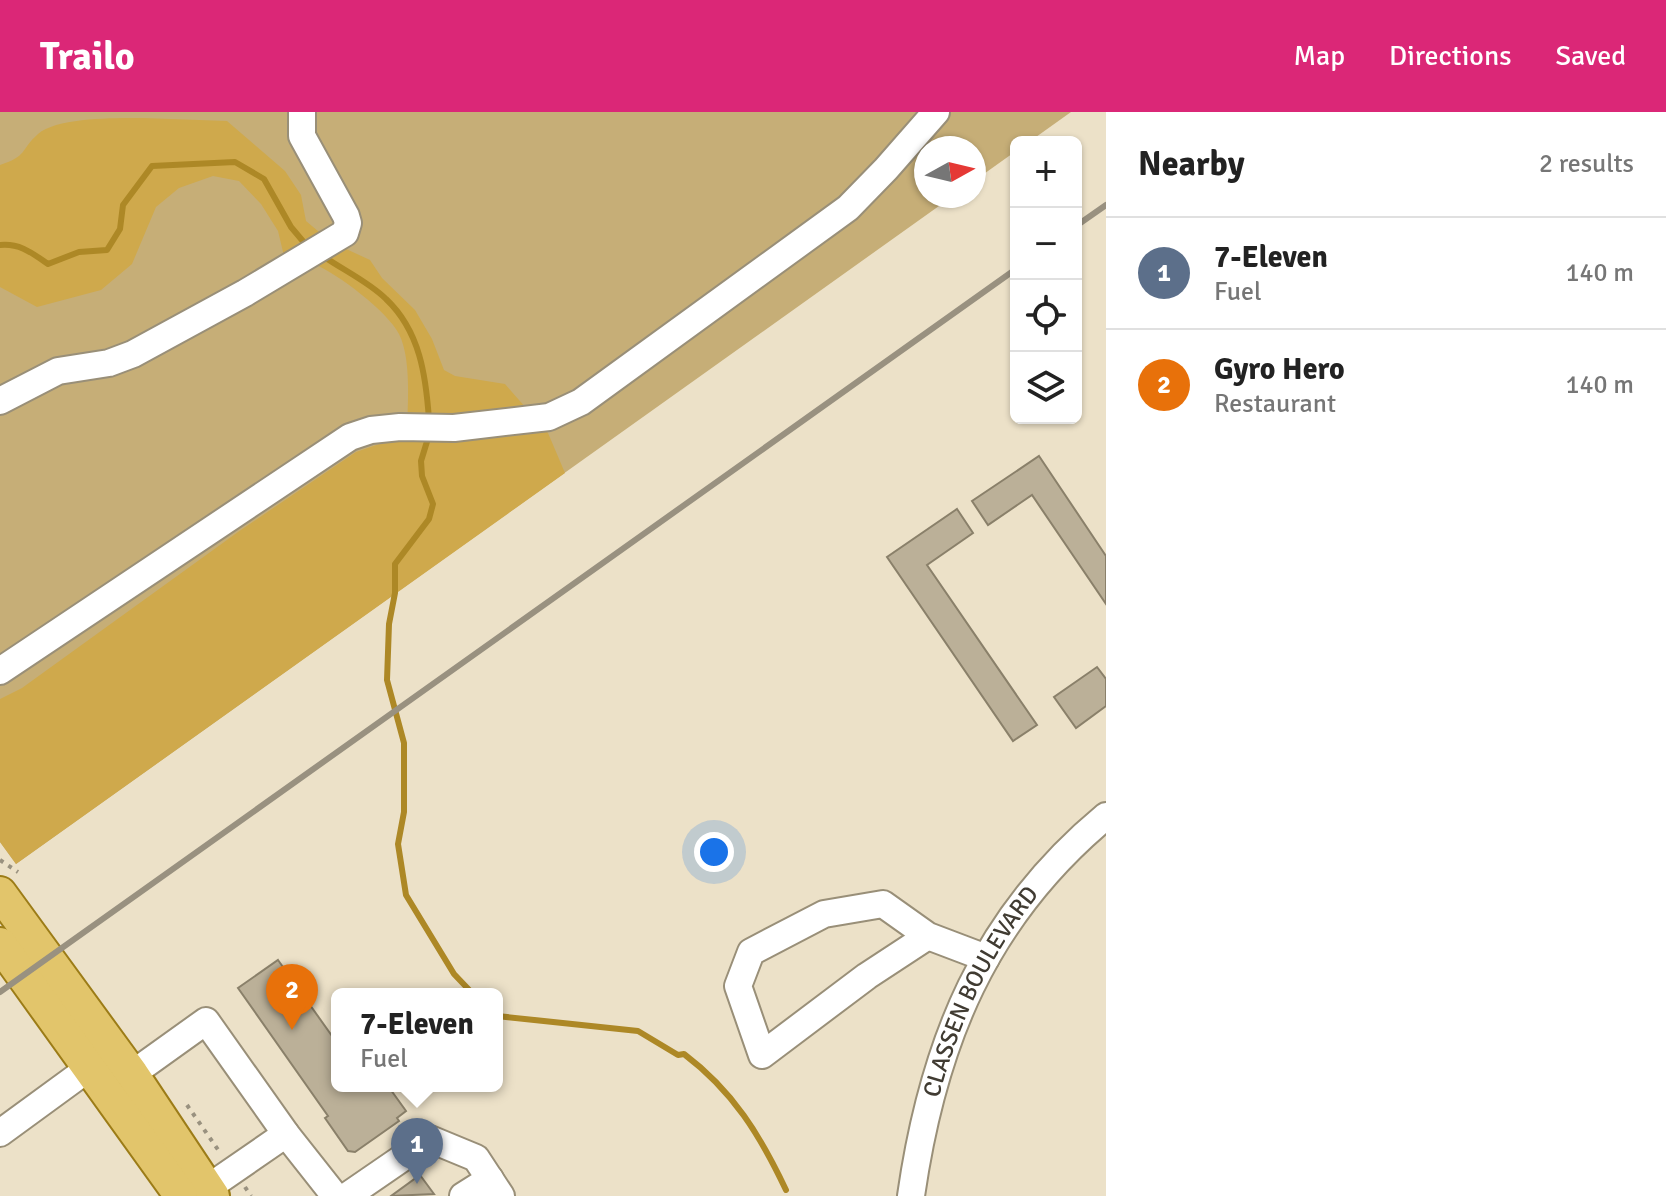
<!DOCTYPE html>
<html lang="en">
<head>
<meta charset="utf-8">
<style>
	body { margin:0; font-family:Signika,sans-serif; background:#f6f6f6; color:#222 }
	.controls { position:absolute; right:24px; top:24px; display:grid; overflow:hidden; border-radius:12px; box-shadow:0 2px 6px #0004 }
	.controls button { width:72px; height:72px; display:grid; place-items:center; padding:0; border:0; border-bottom:2px solid #e0e0e0; background:#fff; color:#222; font:40px sans-serif }
	.compass { position:absolute; left:914px; top:24px; width:72px; height:72px; border-radius:50%; background:#fff; box-shadow:0 2px 6px #0004; rotate:82deg }
	.you { position:absolute; left:714px; top:740px; width:28px; height:28px; margin:-20px; border:6px solid #fff; border-radius:50%; background:#1a73e8; box-shadow:0 0 0 12px #1a73e833 }
	.badge { display:grid; place-items:center; width:52px; height:52px; border-radius:50%; background:#db2777; color:#fff; font-size:26px; font-weight:700 }
	.pin { position:absolute; translate:-50% -66px; filter:drop-shadow(0 2px 4px #0008) }
	.pin::after { content:''; position:absolute; top:42px; width:28px; height:24px; background:inherit; clip-path:polygon(0 0,100% 0,50% 100%) }
	.popup { position:absolute; left:331px; top:876px; width:172px; height:104px; box-sizing:border-box; display:grid; place-content:center; border-radius:12px; background:#fff; filter:drop-shadow(0 2px 6px #0005); font-size:26px; white-space:nowrap; color:#767676 }
	.popup b { font-size:30px; color:#222 }
	.popup::after { content:''; position:absolute; left:50%; top:100%; margin-left:-16px; border:16px solid transparent; border-top-color:#fff }
	.list { margin:0; padding:0; list-style:none }
	h2 { display:flex; justify-content:space-between; align-items:center; height:104px; margin:0; padding:0 32px; font-size:34px }
	h2 small { font-size:26px; font-weight:400; color:#767676 }
	.list li { display:grid; grid-template-columns:52px 1fr auto; gap:24px; align-items:center; box-sizing:border-box; height:112px; padding:0 32px; border-top:2px solid #e0e0e0 }
	.list b { display:block; font-size:30px; white-space:nowrap }
	.list p { margin:0; font-size:26px; white-space:nowrap; color:#767676 }
	.list em { font-size:26px; font-style:normal; color:#767676 }
	.icon { flex:none; width:44px; height:44px; fill:none; stroke:currentColor; stroke-width:2; stroke-linecap:round; stroke-linejoin:round }
	.map { position:relative; flex:none; width:1106px; height:1084px; overflow:hidden }
	header { display:flex; align-items:center; gap:48px; box-sizing:border-box; height:112px; padding:0 40px; background:#db2777; color:#fff }
	header strong { font-size:38px }
	nav { display:flex; gap:44px; margin-inline-start:auto; font-size:28px }
	main { display:flex }
	aside { flex:1; background:#fff }
	.map>svg:first-child { display:block }
	.green { fill:#c6ae77 }
	.forest { fill:#cfa94c }
	.lines { fill:none; stroke-linecap:round; stroke-linejoin:round }
	.stream { stroke:#ad8826; stroke-width:6 }
	.building { fill:#bbb098; stroke:#8a806a; stroke-width:2 }
	.minor-casing { stroke:#998f78; stroke-width:30 }
	.major-casing { stroke:#9c7c17; stroke-width:36 }
	.path { stroke:#99917f; stroke-width:4; stroke-dasharray:4 6; stroke-linecap:butt }
	.minor { stroke:#fff; stroke-width:26 }
	.major { stroke:#e2c56b; stroke-width:32 }
	.rail { stroke:#999180; stroke-width:6 }
	.labels { text-anchor:middle; dominant-baseline:central; stroke-width:7; stroke-linejoin:round; paint-order:stroke }
	.street-label { font-size:24px; fill:#403b32; stroke:#f9eed5 }
</style>
</head>
<body>
<header>
<strong>Trailo</strong>
<nav><a>Map</a><a>Directions</a><a>Saved</a></nav>
</header>
<main>
<div class="map">
<svg width="1106" height="1084" viewBox="0 0 1106 1084">
	<rect width="100%" height="100%" fill="#ece1c8"/>
	<polygon class="green" points="0,0 1071,0 1029,30 1016,30 1016,39 974,69 974,36 926,36 926,84 953,84 16,752 0,730"/>
	<path class="forest" d="M143,6L227,9L285,59L301,83L306,109L331,130L370,148L382,166L415,198L432,227L444,258L455,264L505,272L548,321L565,361L16,752L0,730V587L22,576L238,420L356,340L394,327L407,315C408,289 411,246 399,222C388,200 337,161 314,152C304,148 293,147 284,144L278,119L261,92L239,69L213,64L179,76L156,95L132,152L101,178L37,195L0,175V53C28,44 20,38 38,22C57,5 118,6 143,6Z"/>
	<g class="lines">
		<g class="stream">
			<path d="M0,133C20,131 32,141 48,152L79,140L107,138L120,117L123,93L152,54L235,50L264,67L291,115L307,134"/>
			<path d="M323,144C343,158 369,170 386,187C420,219 426,264 429,308"/>
			<polyline points="429,323 421,349 422,364 433,392 429,407 395,452 395,481 389,512 387,568 404,631 404,700 398,732 406,783 454,862 473,882"/>
			<path d="M497,904L638,919L678,943L684,942C733,979 760,1023 786,1078"/>
		</g>
	</g>
	<g class="building">
		<polygon points="1039,344 1106,444 1106,492 1032,383 988,413 972,389"/>
		<polygon points="957,397 973,421 927,453 1037,613 1013,629 887,445"/>
		<polygon points="1097,555 1106,567 1106,594 1076,616 1054,585"/>
		<polygon points="278,848 337,931 337,974 388,974 406,999 397,1006 399,1009 355,1040 348,1039 325,1006 328,1004 238,876"/>
		<polygon points="420,1063 434,1082 391,1084"/>
	</g>
	<g class="lines">
		<g class="minor-casing">
			<g id="minor">
				<polyline points="0,289 58,259 109,251 133,242 245,181 345,121 348,111 346,104 302,24 302,0"/>
				<polyline points="0,559 350,325 371,318 400,315 454,316 549,305 581,290 848,96 886,57 936,0"/>
				<polyline points="928,824 883,792 824,802 751,840 738,874 762,943 867,864 928,824 986,846"/>
				<polyline points="132,962 206,909 286,1022 335,1084"/>
				<polyline points="0,1021 89,956"/>
				<polyline points="196,1084 286,1022"/>
				<polyline points="347,1084 430,1027 476,1046 501,1084"/>
				<polyline points="463,1084 490,1067"/>
				<path id="s1" d="M911,1084C933,931 984,805 1106,704"/>
			</g>
		</g>
		<g class="major-casing">
			<g id="major">
				<polyline points="0,781 132,962 213,1084"/>
				<polyline points="0,832 181,1084"/>
			</g>
		</g>
		<g class="path">
			<polyline points="0,748 18,760"/>
			<polyline points="187,993 221,1042"/>
			<polyline points="245,1075 251,1084"/>
		</g>
		<use href="#minor" class="minor"/>
		<use href="#major" class="major"/>
		<g class="rail">
			<polyline points="1076,114 1106,93"/>
			<polyline points="0,880 1016,157"/>
		</g>
	</g>
	<g class="labels">
		<g class="street-label">
			<text stroke="none"><textPath href="#s1" startOffset="218">CLASSEN BOULEVARD</textPath></text>
		</g>
	</g>
</svg>
<div class="controls">
<button>+</button>
<button>−</button>
<button><svg class="icon" aria-label="locate" viewBox="0 0 24 24"><circle cx="12" cy="12" r="6"/><path d="M12 2v4M12 18v4M2 12h4M18 12h4"/></svg></button>
<button><svg class="icon" aria-label="layers" viewBox="0 0 24 24"><path d="M12 4l9 5-9 5-9-5zM3 14l9 5 9-5"/></svg></button>
</div>
<svg class="compass" viewBox="-18 -18 36 36"><path d="M0-13l5 13h-10z" fill="#e53935"/><path d="M0 13l5-13h-10z" fill="#767676"/></svg>
<div class="you"></div>
<div class="pin badge" style="left:417px;top:1072px;background:#5c6f8a">1</div>
<div class="popup"><b>7-Eleven</b>Fuel</div>
<div class="pin badge" style="left:292px;top:918px;background:#e8710a">2</div>
</div>
<aside>
<h2>Nearby<small>2 results</small></h2>
<ul class="list">
<li><span class="badge" style="background:#5c6f8a">1</span><div><b>7-Eleven</b><p>Fuel</p></div><em>140 m</em></li>
<li><span class="badge" style="background:#e8710a">2</span><div><b>Gyro Hero</b><p>Restaurant</p></div><em>140 m</em></li>
</ul>
</aside>
</main>
</body>
</html>
